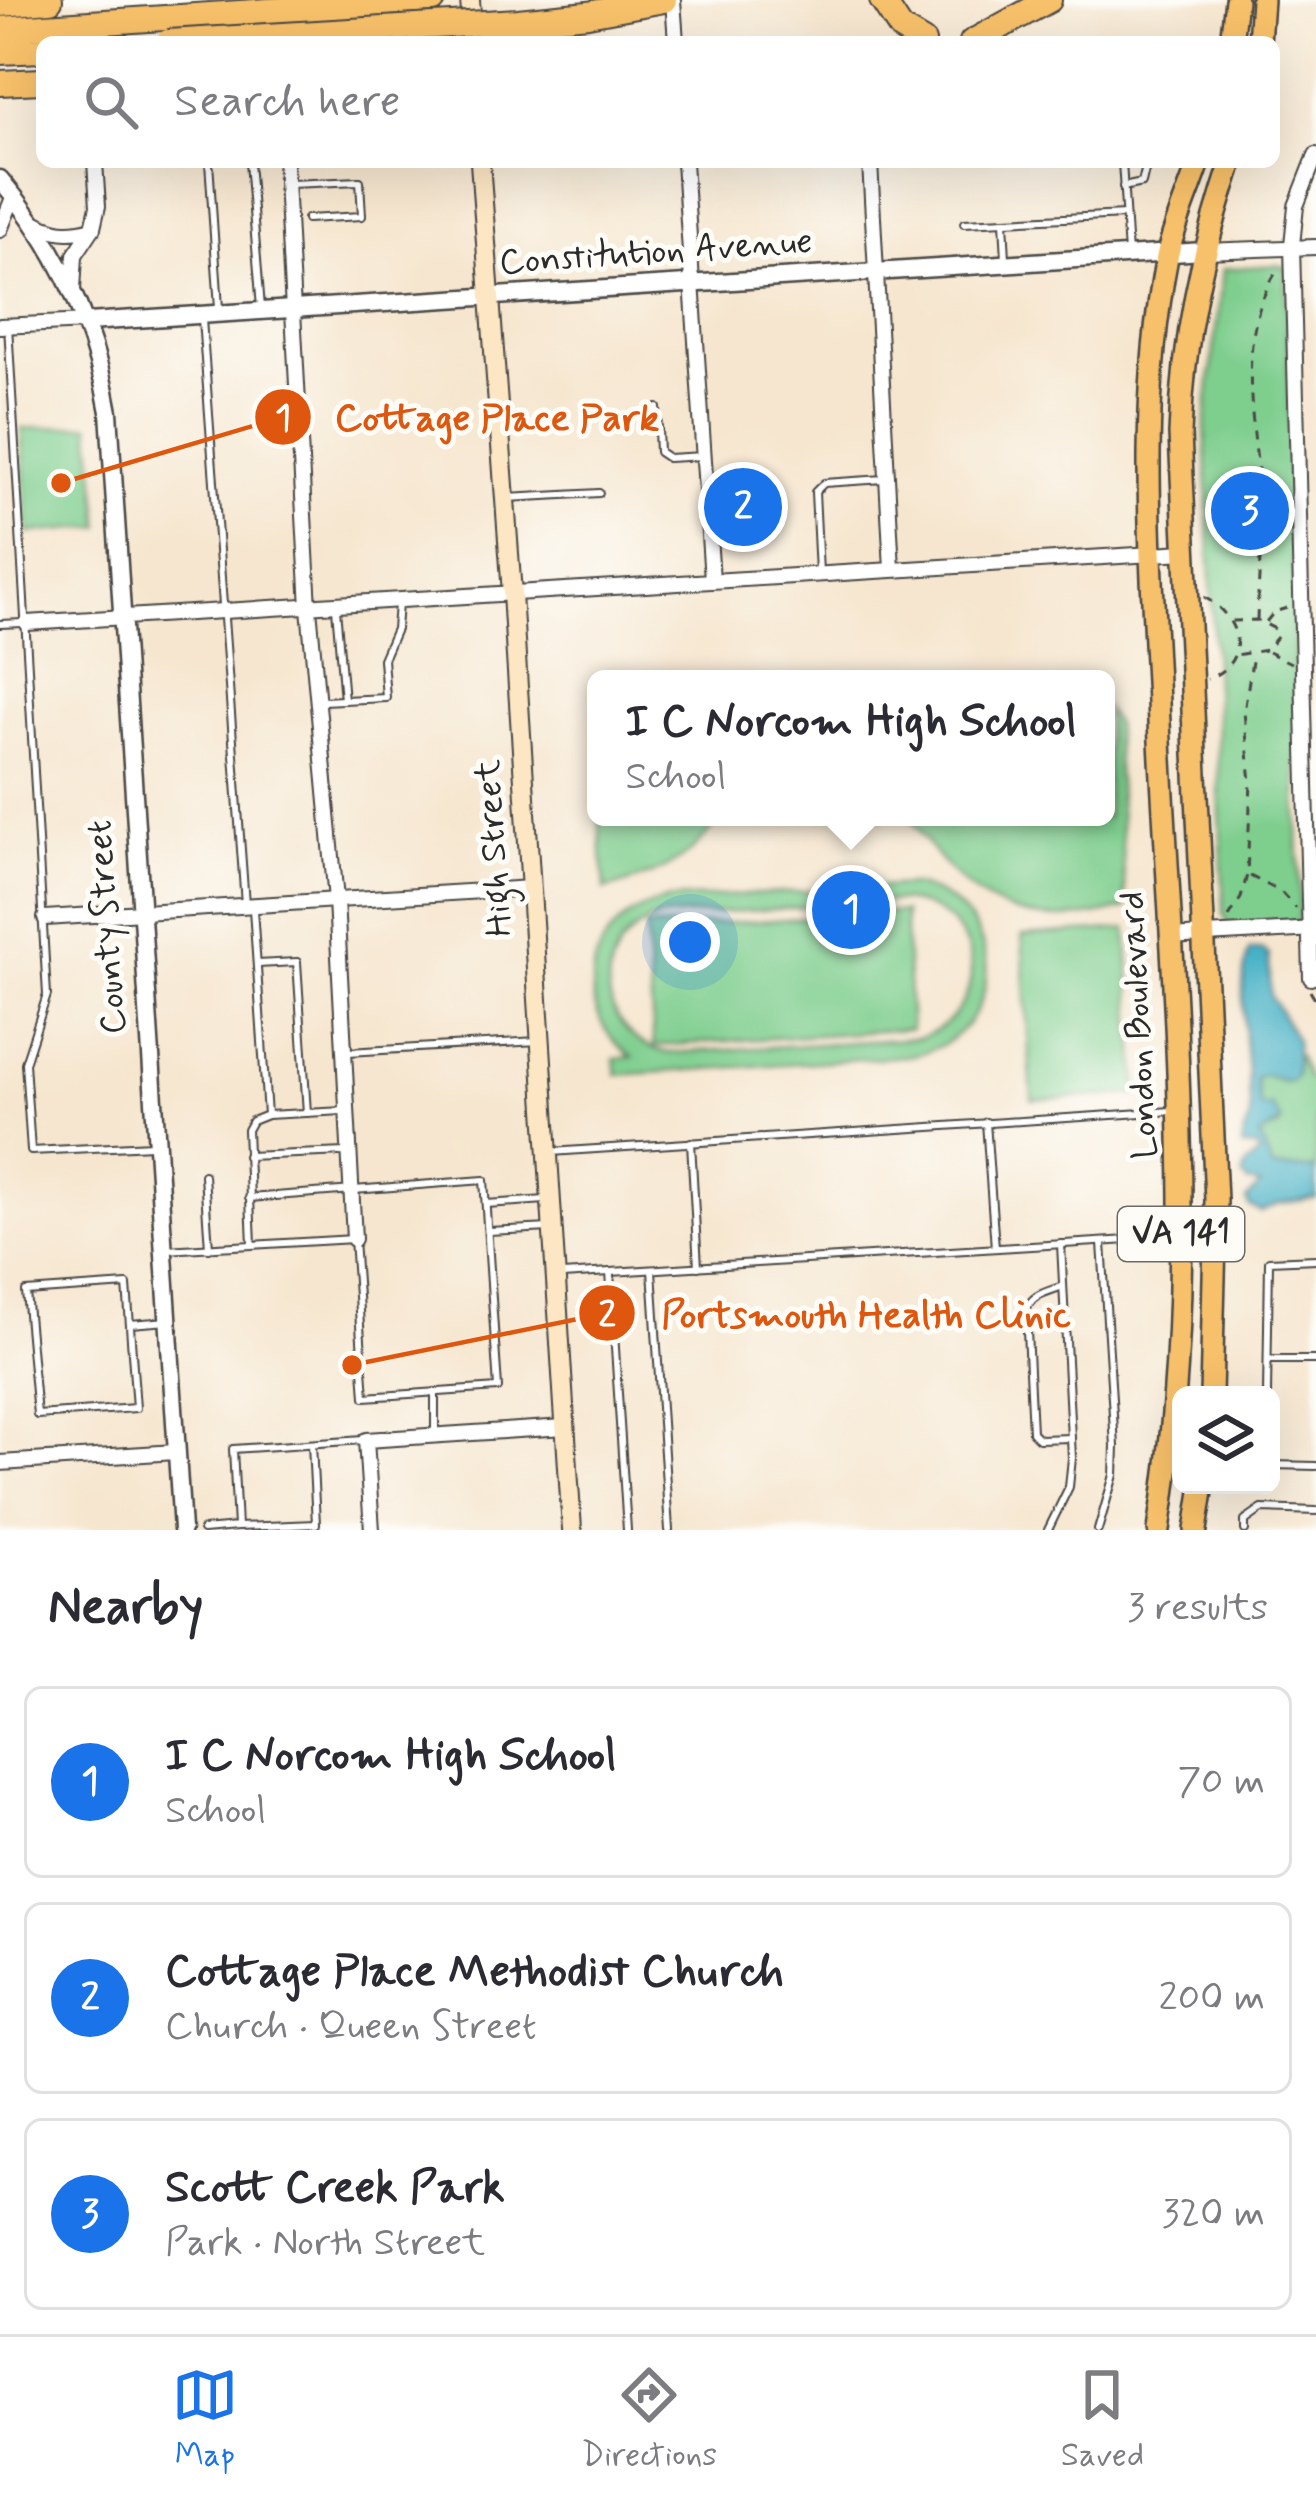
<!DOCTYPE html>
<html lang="en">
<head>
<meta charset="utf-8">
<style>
	body { margin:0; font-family:Mynerve,sans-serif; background:#f7f7f7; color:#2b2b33 }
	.controls { position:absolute; right:36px; bottom:36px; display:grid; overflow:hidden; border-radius:18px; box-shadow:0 12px 48px #0002 }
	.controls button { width:108px; height:108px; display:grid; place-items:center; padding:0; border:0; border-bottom:3px solid #e1e1e2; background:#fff; color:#2b2b33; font:60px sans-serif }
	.you { position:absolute; left:690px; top:942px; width:42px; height:42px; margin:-30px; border:9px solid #fff; border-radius:50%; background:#1a73e8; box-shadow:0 0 0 18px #1a73e833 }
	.badge { display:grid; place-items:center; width:78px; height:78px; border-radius:50%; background:#1a73e8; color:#fff; font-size:39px; font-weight:700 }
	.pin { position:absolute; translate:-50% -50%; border:6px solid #fff; box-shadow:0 3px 12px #0006 }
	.popup { position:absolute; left:587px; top:670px; width:528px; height:156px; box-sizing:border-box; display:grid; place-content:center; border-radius:18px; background:#fff; filter:drop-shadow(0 3px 9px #0005); font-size:39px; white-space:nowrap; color:#7c7c81 }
	.popup b { font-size:45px; color:#2b2b33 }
	.popup::after { content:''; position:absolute; left:50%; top:100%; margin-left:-24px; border:24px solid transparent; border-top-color:#fff }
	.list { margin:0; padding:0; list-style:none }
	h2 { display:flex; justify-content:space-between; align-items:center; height:156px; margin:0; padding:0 48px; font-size:51px }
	h2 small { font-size:39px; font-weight:400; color:#7c7c81 }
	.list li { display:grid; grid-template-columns:78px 1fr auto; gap:36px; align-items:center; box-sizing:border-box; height:192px; margin:0 24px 24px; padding:0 24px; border:3px solid #e1e1e2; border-radius:18px }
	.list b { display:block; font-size:45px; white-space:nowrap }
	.list p { margin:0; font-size:39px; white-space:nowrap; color:#7c7c81 }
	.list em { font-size:39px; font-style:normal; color:#7c7c81 }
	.icon { flex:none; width:66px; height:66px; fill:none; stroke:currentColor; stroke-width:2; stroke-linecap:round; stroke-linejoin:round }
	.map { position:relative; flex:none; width:1316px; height:1530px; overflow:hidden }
	.search { position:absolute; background:#fff; box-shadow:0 12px 48px #0002; left:36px; right:36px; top:36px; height:132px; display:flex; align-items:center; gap:30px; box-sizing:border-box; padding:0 42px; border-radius:18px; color:#7c7c81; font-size:45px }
	.sheet { height:804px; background:#fff }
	nav { display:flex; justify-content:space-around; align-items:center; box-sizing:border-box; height:168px; border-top:3px solid #e1e1e2; background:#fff; font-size:33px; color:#7c7c81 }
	nav a { display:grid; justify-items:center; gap:6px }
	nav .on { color:#1a73e8 }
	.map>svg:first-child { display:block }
	.green { fill:#7ece8e; stroke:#547c5c; stroke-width:3; fill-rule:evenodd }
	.water { fill:#47b1c6; stroke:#396e78; stroke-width:3 }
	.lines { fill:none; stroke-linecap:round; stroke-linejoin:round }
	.service-casing { stroke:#494744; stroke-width:10 }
	.minor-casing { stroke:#494744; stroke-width:18 }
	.tertiary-casing { stroke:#494744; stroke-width:21 }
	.secondary-casing { stroke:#494744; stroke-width:22 }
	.primary-casing { stroke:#494744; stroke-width:26 }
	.motorway-casing { stroke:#494744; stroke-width:28 }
	.path { stroke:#494744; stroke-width:3; stroke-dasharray:9 9; stroke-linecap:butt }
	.service { stroke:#fff; stroke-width:6 }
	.minor { stroke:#fff; stroke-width:14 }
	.tertiary { stroke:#fff; stroke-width:16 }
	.secondary { stroke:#fce6c4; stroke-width:18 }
	.primary { stroke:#f7c06b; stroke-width:21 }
	.motorway { stroke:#f7c06b; stroke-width:24 }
	.motorway-bridge-casing { stroke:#494744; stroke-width:28; stroke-linecap:butt }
	.motorway-bridge { stroke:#f7c06b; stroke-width:24 }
	.labels { text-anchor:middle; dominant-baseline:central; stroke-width:10; stroke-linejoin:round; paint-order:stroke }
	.shield { fill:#fdfcf7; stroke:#6a6a68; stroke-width:3 }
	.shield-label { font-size:33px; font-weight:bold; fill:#2b2b2b }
	.street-label { font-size:36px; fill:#2b2b2b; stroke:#fdfcf7 }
	.leader { fill:none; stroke:#df570e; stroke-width:4.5 }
	.callout-dot { fill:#df570e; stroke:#fdfcf7; stroke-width:4.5 }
	.mark-label { font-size:36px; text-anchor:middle; font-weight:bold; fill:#fff }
	.callout-label { font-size:39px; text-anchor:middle; font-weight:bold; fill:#df570e; stroke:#fdfcf7; stroke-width:10; stroke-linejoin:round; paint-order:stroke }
</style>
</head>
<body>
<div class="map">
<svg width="1316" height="1530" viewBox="0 0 1316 1530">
	<rect width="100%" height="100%" fill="#fdfcf7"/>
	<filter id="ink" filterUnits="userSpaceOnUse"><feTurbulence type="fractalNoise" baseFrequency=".00833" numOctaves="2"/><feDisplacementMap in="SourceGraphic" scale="24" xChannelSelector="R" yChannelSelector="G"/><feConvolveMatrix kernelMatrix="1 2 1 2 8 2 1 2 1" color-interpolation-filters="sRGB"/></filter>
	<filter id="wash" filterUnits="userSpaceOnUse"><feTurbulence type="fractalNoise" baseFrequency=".004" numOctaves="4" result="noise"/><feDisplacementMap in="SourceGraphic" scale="48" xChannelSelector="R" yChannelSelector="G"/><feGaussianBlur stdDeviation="2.7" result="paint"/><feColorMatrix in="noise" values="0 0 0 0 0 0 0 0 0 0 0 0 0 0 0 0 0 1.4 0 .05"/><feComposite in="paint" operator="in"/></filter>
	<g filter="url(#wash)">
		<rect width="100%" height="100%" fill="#f6e6cf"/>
		<g class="green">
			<polygon points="1277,265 1286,267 1300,914 1294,927 1229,927 1224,914 1205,426 1223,269"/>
			<polygon points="90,425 101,527 28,533 22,429"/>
			<path d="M1106,709L1114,722L1126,908C1024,936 963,906 910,817H1106Z"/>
			<path d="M599,817H720C691,863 655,875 605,890Z"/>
			<path d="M913,885C1014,909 1010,1040 907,1056L617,1075L615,1059L632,1057C563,1006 589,913 672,899ZM897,901C982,904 999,1008 920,1038L669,1053C593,1037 587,943 660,917Z"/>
			<polygon points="904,912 911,1029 654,1046 646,928"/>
			<polygon points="1127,929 1138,1094 1032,1100 1022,936"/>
			<polygon points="1297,1052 1308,1079 1316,1083 1316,1169 1272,1168 1259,1135 1279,1127 1260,1108 1256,1077 1266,1076 1284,1082 1296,1075"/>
		</g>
		<path class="water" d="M1250,950H1263L1269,955L1271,996L1296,1040V1075L1290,1082L1266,1076L1256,1078L1260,1107H1272L1282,1122L1260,1136L1272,1168L1316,1169V1198L1279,1204L1261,1212L1249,1206L1247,1200L1260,1185L1247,1182L1242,1176L1245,1167L1260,1154L1256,1148L1242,1147C1242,1133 1251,1124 1250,1111C1250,1073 1234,980 1250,950Z"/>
	</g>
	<g filter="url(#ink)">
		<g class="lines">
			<g class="service-casing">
				<g id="service">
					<polyline points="1128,42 1128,40"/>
					<polyline points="209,162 219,308"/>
					<polyline points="249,162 261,308"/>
					<polyline points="1122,162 1128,254"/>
					<polyline points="290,184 360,181 362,216 307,219"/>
					<polyline points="1123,187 1142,183 1147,162"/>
					<polyline points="1004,221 1006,259"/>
					<polyline points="964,223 1125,215"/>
					<polyline points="202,319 245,904"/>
					<polyline points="8,325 47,995 25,1063 31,1151 152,1145"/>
					<polyline points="657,408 659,452 668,458 703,456"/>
					<polyline points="507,498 599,493"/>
					<polyline points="819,573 815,492 824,483 884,479"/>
					<polyline points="336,608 344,700"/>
					<polyline points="0,624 23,623"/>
					<polyline points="322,701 386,698 383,659 396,629 398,604"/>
					<polyline points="257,964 297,962 307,1113"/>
					<polyline points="348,1052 538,1041"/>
					<polyline points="267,1115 344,1111"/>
					<polyline points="986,1122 995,1248"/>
					<polyline points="691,1142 698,1267"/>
					<polyline points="551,1152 1172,1111"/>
					<polyline points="247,1156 346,1152"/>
					<polyline points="204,1175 209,1248"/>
					<polyline points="486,1204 546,1200"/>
					<polyline points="488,1231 550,1228"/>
					<polyline points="252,1244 247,1130 252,1121 267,1115 253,909"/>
					<polyline points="165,1250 354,1239 365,1397 498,1388 484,1180 249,1198"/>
					<polyline points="652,1270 669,1530"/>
					<polyline points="610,1272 627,1530"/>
					<polyline points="562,1275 1178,1237"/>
					<polygon points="127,1285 136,1408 37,1415 26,1292"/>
					<path d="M1063,1286C1047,1292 1031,1294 1026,1311L1032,1432L1039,1439L1071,1438"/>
					<polyline points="130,1324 168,1321"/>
					<polyline points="1268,1360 1316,1360"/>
					<polyline points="435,1392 435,1435"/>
					<polyline points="1267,1395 1269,1261 1316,1259"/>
					<polyline points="1271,1465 1316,1466"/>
					<polyline points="238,1527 316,1524 312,1444"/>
					<polyline points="203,1530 237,1527 233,1449 363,1440"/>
					<polyline points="1048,1530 1069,1487 1072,1458 1061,1244"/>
					<polyline points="1098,1530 1114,1475 1115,1446 1102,1243"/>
					<polyline points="1245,1530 1245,1521 1262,1509 1316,1511"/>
				</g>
			</g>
			<g class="minor-casing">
				<g id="minor">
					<polyline points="673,0 676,42"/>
					<polyline points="285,162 309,608 336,900 354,1239"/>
					<polyline points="684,162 712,580"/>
					<polyline points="870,162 892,569"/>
					<path d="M32,221C55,233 68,235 93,228L75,255L73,290"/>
					<polyline points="93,228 98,206 95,162"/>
					<polyline points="0,230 14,195"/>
					<polyline points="1204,251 1316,247"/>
					<polyline points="0,326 88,322"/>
					<polyline points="27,623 1185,552"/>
					<polyline points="45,918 531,888"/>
					<polyline points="1168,937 1316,929"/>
					<polyline points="1311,978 1292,245 1296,206 1316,155"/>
					<polyline points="0,1463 176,1452"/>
					<polyline points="372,1530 366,1440 565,1427"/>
				</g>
			</g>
			<g class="tertiary-casing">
				<g id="tertiary">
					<path d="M0,179C58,247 94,324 109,412L182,1530"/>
					<polyline points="88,322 1204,251"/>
				</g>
			</g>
			<g class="secondary-casing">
				<g id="secondary">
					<polyline points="470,0 473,42"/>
					<polyline points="480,162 512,594 572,1530"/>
				</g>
			</g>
			<g class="primary-casing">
				<g id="primary">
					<polyline points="1231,42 1236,0"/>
					<polyline points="1259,42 1262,0"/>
					<path d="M1211,1395L1216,1200L1180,434C1183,338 1202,252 1232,162"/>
					<path d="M1159,1530C1202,1259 1171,975 1158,702C1151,554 1138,403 1167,257C1174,225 1189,193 1199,162"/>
					<polyline points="1196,1530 1203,1485"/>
				</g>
			</g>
			<g class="motorway-casing">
				<g id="motorway">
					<polyline points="882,0 901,29 923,42"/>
					<polyline points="0,4 50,0"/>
					<polyline points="0,29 433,0"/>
					<polyline points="972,42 1049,0"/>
					<polyline points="0,52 42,50"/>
					<polyline points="0,83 42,81"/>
				</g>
			</g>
			<g class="path">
				<path d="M1204,597C1240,617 1253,661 1207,679"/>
				<path d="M1257,620C1258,583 1262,545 1261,507C1257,431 1231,336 1279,268"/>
				<polyline points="1232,621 1257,620 1275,629 1278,636 1266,650 1236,655"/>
				<polyline points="1266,622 1274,612 1287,608"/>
				<polyline points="1268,652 1291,663"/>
				<polyline points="1250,876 1281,892 1295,908"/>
				<polyline points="1229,917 1241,898 1247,875 1251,782 1244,712 1253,655"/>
				<polyline points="1310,991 1316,1001"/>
			</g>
			<use href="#service" class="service"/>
			<use href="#minor" class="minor"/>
			<use href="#tertiary" class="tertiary"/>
			<use href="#secondary" class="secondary"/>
			<use href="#primary" class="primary"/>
			<use href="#motorway" class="motorway"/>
			<g class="motorway-bridge-casing">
				<polyline id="motorway-bridge" points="168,42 518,21 588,14 664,0"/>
			</g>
			<use href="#motorway-bridge" class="motorway-bridge"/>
		</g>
	</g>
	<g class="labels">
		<rect class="shield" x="1118" y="1207" width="126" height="54" rx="9"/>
		<g class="shield-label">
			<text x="1181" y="1234">VA 141</text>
		</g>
		<g class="street-label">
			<text transform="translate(656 253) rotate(-4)">Constitution Avenue</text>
			<text transform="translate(495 848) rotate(-94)">High Street</text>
			<text transform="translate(108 927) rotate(-94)">County Street</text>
			<text transform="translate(1140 1025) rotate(-93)">London Boulevard</text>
		</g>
	</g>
	<path class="leader" d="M61 483L283 417M352 1365L607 1313"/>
	<g class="callout-dot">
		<circle cx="61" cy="483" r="12"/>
		<circle cx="352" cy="1365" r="12"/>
		<circle cx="283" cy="417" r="30"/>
		<circle cx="607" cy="1313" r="30"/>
	</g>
	<g class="mark-label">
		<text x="283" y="429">1</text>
		<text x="607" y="1326">2</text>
	</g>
	<g class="callout-label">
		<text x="497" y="430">Cottage Place Park</text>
		<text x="866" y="1327">Portsmouth Health Clinic</text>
	</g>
</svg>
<div class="controls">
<button><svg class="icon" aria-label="layers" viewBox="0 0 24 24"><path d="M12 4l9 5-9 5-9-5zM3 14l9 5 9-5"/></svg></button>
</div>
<div class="you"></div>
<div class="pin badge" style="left:851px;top:910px">1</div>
<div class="popup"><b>I C Norcom High School</b>School</div>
<div class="pin badge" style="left:743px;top:507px">2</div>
<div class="pin badge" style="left:1250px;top:511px">3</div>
<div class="search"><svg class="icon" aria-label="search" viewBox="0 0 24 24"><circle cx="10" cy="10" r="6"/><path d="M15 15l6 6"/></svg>Search here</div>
</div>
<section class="sheet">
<h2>Nearby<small>3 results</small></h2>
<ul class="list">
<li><span class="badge">1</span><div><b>I C Norcom High School</b><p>School</p></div><em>70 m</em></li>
<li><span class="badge">2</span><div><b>Cottage Place Methodist Church</b><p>Church · Queen Street</p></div><em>200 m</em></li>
<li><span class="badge">3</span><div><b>Scott Creek Park</b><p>Park · North Street</p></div><em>320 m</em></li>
</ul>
</section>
<nav>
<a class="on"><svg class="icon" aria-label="map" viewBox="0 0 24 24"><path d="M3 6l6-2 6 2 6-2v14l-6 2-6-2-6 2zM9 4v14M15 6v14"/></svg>Map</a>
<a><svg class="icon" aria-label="directions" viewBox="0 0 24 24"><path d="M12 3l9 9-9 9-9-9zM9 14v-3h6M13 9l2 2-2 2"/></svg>Directions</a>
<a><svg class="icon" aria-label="saved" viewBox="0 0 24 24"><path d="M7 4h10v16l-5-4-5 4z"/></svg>Saved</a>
</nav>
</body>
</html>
